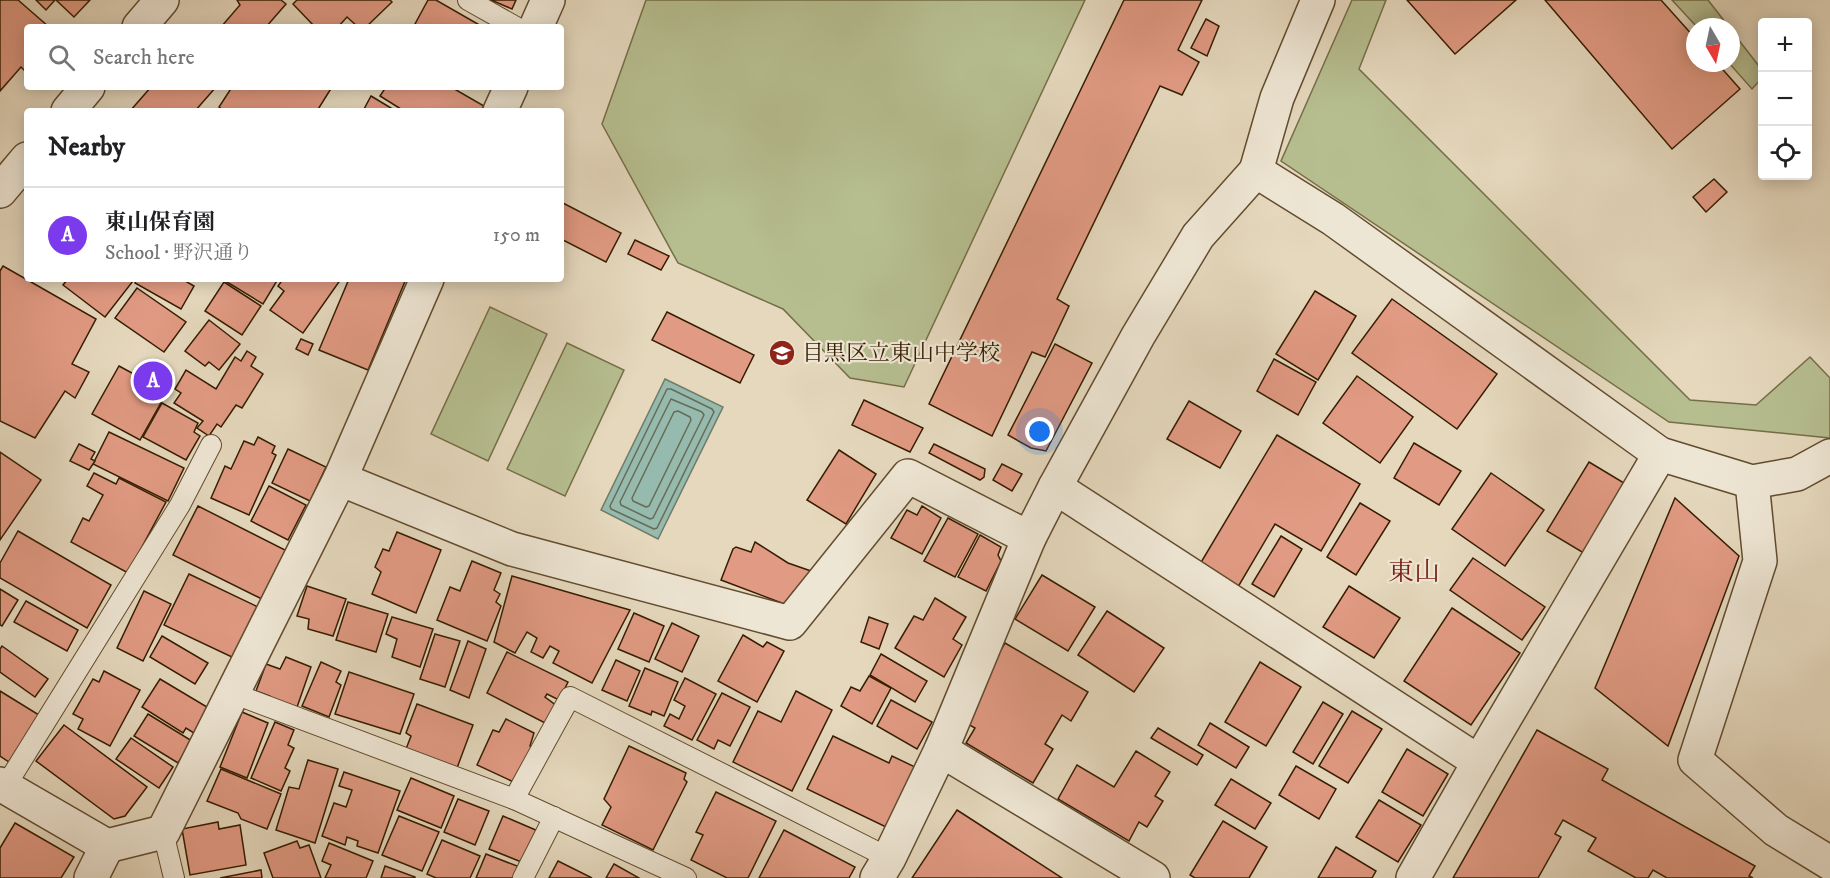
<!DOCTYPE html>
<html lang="en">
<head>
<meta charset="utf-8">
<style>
	body { margin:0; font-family:"IM FELL DW Pica","Noto Serif JP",serif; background:#f6f6f6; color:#202124 }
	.controls { position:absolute; right:18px; top:18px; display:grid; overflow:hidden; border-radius:6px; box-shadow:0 3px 15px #0003 }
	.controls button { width:54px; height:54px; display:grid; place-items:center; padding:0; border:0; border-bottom:2px solid #e0e0e0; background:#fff; color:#202124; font:30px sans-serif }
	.compass { position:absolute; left:1686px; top:18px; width:54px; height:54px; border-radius:50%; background:#fff; box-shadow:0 3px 15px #0003; rotate:171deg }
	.you { position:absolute; left:1040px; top:432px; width:21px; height:21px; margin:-15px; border:4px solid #fff; border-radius:50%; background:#1a73e8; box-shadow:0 0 0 9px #1a73e833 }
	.badge { display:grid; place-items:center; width:39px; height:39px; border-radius:50%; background:#7c3aed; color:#fff; font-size:20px; font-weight:700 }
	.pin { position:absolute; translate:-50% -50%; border:3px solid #fff; box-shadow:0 2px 6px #0006 }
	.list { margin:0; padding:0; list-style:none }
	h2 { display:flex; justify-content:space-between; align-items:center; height:78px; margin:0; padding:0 24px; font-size:26px }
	h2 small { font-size:20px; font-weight:400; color:#757577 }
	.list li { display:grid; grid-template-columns:39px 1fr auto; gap:18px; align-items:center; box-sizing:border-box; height:96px; padding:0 24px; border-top:2px solid #e0e0e0 }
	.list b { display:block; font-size:22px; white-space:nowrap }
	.list p { margin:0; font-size:20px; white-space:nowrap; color:#757577 }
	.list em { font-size:20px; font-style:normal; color:#757577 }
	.icon { flex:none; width:33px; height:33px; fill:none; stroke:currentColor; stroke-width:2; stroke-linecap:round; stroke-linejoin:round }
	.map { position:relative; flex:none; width:1830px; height:878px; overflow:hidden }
	.search { position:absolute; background:#fff; box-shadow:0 3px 15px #0003; left:24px; top:24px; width:540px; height:66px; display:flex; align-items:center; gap:15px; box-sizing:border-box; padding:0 21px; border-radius:6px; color:#757577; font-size:22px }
	.panel { position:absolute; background:#fff; box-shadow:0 3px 15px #0003; left:24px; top:108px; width:540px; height:174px; border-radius:6px }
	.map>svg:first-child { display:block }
	.green { fill:#b6be90; stroke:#766e48; stroke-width:1.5 }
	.water { fill:#96baad; stroke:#707b68; stroke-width:1.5 }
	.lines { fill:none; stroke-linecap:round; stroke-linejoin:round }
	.shore { stroke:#666c56; stroke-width:1.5 }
	.building { fill:#e19a83; stroke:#361d00; stroke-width:1.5 }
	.service-casing { stroke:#624c2f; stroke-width:22 }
	.minor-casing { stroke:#624c2f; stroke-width:36 }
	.tertiary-casing { stroke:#624c2f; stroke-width:36 }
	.service { stroke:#eee6d4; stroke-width:20 }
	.minor { stroke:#eee6d4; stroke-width:33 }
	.tertiary { stroke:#eee6d4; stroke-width:33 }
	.labels { text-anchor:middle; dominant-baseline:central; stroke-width:4.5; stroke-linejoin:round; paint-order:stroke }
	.poi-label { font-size:22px; fill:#361d00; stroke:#eee6d4; text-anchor:start }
	.quarter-label { font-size:26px; fill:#7a1f14; stroke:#eee6d4 }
</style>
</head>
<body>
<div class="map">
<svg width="1830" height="878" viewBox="0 0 1830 878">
	<rect width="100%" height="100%" fill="#e5d8bd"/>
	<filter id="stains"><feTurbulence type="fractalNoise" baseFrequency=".00333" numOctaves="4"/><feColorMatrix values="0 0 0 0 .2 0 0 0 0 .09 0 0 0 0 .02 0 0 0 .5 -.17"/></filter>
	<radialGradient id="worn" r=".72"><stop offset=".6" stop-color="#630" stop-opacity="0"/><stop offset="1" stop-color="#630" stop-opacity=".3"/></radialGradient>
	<g class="green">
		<polygon points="646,0 1085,0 904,387 850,378 783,309 678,263 602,124"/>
		<polygon points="1352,0 1386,0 1359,69 1690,400 1756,405 1810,357 1830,378 1830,438 1669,422 1281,161"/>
		<polygon points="1672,0 1708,0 1729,27 1697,27"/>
		<polygon points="1731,30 1762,70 1762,78 1752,89 1729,63 1731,63"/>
		<polygon points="490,307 547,334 488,461 431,434"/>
		<polygon points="567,343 624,370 565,496 507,469"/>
	</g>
	<polygon class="water" points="665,379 723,407 658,539 601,510"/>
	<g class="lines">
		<g class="shore">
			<polygon points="667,389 671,389 712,409 714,412 657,528 654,529 611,509 610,506"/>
			<polygon points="671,399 702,412 704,415 653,518 650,519 621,505 620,502"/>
			<polygon points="678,411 690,417 691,420 649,506 646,507 633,501 632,498 674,412"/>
		</g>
	</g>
	<g class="building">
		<polygon points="0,0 18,0 49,27 27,27 27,73 21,67 0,91"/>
		<polygon points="36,0 55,0 46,10"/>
		<polygon points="56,0 90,0 74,17"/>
		<polygon points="237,0 281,0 286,4 266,27 221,27 240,5"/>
		<polygon points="297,0 390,0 392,2 366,27 358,27 347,17 338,27 315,27 293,4"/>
		<polygon points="428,0 436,0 483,27 420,27 415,24"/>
		<polygon points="491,0 516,0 512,9"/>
		<polygon points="1124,0 1202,0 1178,50 1199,62 1182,95 1160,86 1057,299 1069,306 1045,357 1032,352 992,436 929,404"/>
		<polygon points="1407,0 1516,0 1455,54"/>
		<polygon points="1545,0 1661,0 1695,38 1695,63 1717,63 1740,89 1672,149"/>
		<polygon points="1206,19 1219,26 1207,56 1191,48"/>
		<polygon points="151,87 216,87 195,111 130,111"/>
		<polygon points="232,87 332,87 317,111 270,111 267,109 265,111 225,111 219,107"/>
		<polygon points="386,87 451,87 484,106 481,111 404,111 380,96"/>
		<polygon points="371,96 396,111 363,111"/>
		<polygon points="1714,179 1727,192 1706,212 1693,197"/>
		<polygon points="561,202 621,233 606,262 561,239"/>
		<polygon points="635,240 669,256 661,270 628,254"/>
		<polygon points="3,266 96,319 72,364 89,372 75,398 65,391 35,438 0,421 0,271"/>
		<polygon points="68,279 130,279 133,281 105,317 63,285"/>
		<polygon points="137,279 182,279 194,286 181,309 135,283"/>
		<polygon points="222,279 278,279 263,304"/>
		<polygon points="283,279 341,279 303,333 270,310 284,291 278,286"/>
		<polygon points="349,279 406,279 368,370 319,350"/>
		<polygon points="224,282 261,306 242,335 205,311"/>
		<polygon points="137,288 186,322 164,352 115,318"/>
		<polygon points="1315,291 1356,316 1318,380 1276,354"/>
		<polygon points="1392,299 1497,374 1457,429 1352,353"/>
		<polygon points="667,312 754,355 740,383 652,340"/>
		<polygon points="209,320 240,344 219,370 209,362 205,366 185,351"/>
		<polygon points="301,339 313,344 308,355 296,349"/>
		<polygon points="1055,344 1092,363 1046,451 1031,448 1008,435"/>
		<polygon points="247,351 256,357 251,366 263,374 242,408 236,405 221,427 217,424 209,436 197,428 203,421 174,403 181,393 175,389 186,370 216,389 235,357 241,361"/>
		<polygon points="1274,359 1316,382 1298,415 1257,391"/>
		<polygon points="119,366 167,392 140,440 92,414"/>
		<polygon points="1357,376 1413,417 1380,463 1323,423"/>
		<polygon points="864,400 923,428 910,452 852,425"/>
		<polygon points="1189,401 1241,431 1220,468 1167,439"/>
		<polygon points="162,403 198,423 194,432 200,436 186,460 143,437"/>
		<polygon points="109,432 184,468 168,501 93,464"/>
		<polygon points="1277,435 1360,484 1321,551 1275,524 1238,587 1200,564"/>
		<polygon points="258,437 275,446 272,453 276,455 249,515 211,498 225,466 231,469 244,441 254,445"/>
		<polygon points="1414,443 1461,471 1439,505 1394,478"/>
		<polygon points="79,444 95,452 91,459 95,461 89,470 70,461"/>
		<polygon points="934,444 985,469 984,477 980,480 929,453"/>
		<polygon points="288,449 326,467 310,501 272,483"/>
		<polygon points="839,450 876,474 846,524 807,500"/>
		<polygon points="0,452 41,480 0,540"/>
		<polygon points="1589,462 1629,486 1587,555 1547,531"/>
		<polygon points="1002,464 1022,474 1012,491 993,480"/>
		<polygon points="94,473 116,484 119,478 166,502 128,573 71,542 83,518 89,521 103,495 87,486"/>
		<polygon points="1491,473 1544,510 1505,566 1452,529"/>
		<polygon points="269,486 306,505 288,540 251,521"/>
		<polygon points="1675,498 1739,556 1668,746 1595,688"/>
		<polygon points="1360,503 1390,521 1356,575 1327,557"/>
		<polygon points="198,506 291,553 266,601 173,555"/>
		<polygon points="922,506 941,518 922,554 891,538 907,510 917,515"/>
		<polygon points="948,518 978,534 955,577 924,561"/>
		<polygon points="18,531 111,585 87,628 0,578 0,563"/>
		<polygon points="397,532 441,550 416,613 372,594 381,572 375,567 383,549 389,551"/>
		<polygon points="980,535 1001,547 998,555 1001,561 986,591 958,577"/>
		<polygon points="1281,536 1302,549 1274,597 1252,584"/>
		<polygon points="755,542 788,563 811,571 802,596 793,592 787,605 721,580 733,549 736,547 751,552"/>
		<polygon points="1473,558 1545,607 1522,640 1450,590"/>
		<polygon points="472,561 501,573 494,590 500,594 496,602 501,606 487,641 437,620 450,587 460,591"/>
		<polygon points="189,574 258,607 234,658 164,625"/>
		<polygon points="1042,575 1095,607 1068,651 1015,619"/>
		<polygon points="512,576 630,610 592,683 553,663 559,651 550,646 543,658 531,652 537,638 527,632 515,653 494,642"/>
		<polygon points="307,586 346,599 333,636 308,629 309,619 297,616"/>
		<polygon points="1349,586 1400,618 1374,658 1323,627"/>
		<polygon points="0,589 18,600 2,626 0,625"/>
		<polygon points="144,591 171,604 143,661 117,648"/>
		<polygon points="935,598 966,617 953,639 962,645 944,677 895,648 914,616 923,620"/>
		<polygon points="26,601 78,630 67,651 14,622"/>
		<polygon points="348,602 388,614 376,652 336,640"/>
		<polygon points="1452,608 1520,653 1471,725 1404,681"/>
		<polygon points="1107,611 1164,648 1134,692 1078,655"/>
		<polygon points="634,613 664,626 649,662 618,649"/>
		<polygon points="392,617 433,629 420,667 392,657 397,639 386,634"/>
		<polygon points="869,617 888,624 879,649 861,642"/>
		<polygon points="672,623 699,636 682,672 655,659"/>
		<polygon points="435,634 460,641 445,687 420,679"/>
		<polygon points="743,635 763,647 767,642 784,651 757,702 718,681"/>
		<polygon points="162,636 208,663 195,684 150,657"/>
		<polygon points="468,641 486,649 469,698 450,690"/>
		<polygon points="1005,643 1088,692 1071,721 1062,715 1045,744 1053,749 1033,783 966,743 975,728 959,719"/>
		<polygon points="2,646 48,679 35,697 0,672 0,649"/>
		<polygon points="507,652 568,682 559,700 547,694 545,697 557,706 547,724 487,693"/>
		<polygon points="881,654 927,681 915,702 870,675"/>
		<polygon points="286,657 311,667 296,710 272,701 270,696 256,691 266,664 280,669"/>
		<polygon points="616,660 640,671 627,701 602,690"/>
		<polygon points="321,662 341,671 336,682 341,685 329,717 302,706"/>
		<polygon points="1260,662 1301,687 1266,746 1225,722"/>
		<polygon points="645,668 678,682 664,716 652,711 651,715 629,706"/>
		<polygon points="104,671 140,690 110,746 78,729 83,719 73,714 93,679 99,682"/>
		<polygon points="349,672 414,694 400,734 335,714"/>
		<polygon points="869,676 891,688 872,724 841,706 851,687 860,691"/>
		<polygon points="685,678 716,694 692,740 664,726 670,714 679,719 685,706 674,700"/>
		<polygon points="160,679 212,710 197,735 186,728 183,733 142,707"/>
		<polygon points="0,691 39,715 9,762 0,756"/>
		<polygon points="796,691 832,710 792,791 733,762 758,711 781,722"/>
		<polygon points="722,693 750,707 730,746 718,740 714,749 697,740"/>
		<polygon points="891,700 932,722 917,749 877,726"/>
		<polygon points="1323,702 1343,714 1313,764 1293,752"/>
		<polygon points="417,704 473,725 457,768 406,749 411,736 406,733"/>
		<polygon points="1352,711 1382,729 1348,783 1319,766"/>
		<polygon points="242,712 268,723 247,778 220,767"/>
		<polygon points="148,714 192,741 178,763 134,736"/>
		<polygon points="506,719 534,733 530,746 535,751 518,784 477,765 493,730 499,732"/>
		<polygon points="275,722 294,730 288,745 294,748 285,768 290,771 281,791 251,778"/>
		<polygon points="1210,723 1249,747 1236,768 1198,745"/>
		<polygon points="64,725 147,787 125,816 114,819 36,761"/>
		<polygon points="1158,728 1203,755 1197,765 1151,738"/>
		<polygon points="1537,730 1608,769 1602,780 1755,866 1749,876 1753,878 1667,878 1653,870 1648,878 1636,878 1588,851 1596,838 1563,820 1555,834 1561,837 1538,878 1453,878"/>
		<polygon points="833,736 889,763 892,756 915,767 886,827 807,789"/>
		<polygon points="131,738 173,767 159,788 116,759"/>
		<polygon points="629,746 686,773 684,779 687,782 653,850 602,825 611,807 604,799"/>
		<polygon points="1407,749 1448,774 1423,816 1382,792"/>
		<polygon points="1136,751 1170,772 1155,796 1163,801 1147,827 1139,822 1129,841 1058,799 1077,765 1114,787"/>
		<polygon points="308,760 338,769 315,843 276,830 289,787 299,789"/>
		<polygon points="1296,766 1336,789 1319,819 1279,795"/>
		<polygon points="221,769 281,794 267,829 241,819 238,813 207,801"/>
		<polygon points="344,772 400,791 378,853 357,846 358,841 347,837 345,845 322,836 334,803 346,807 352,790 339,786"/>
		<polygon points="411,778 454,796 441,828 397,810"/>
		<polygon points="1231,779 1271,803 1255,829 1215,805"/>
		<polygon points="716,792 776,821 748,878 727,878 691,860 703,835 696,832"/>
		<polygon points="458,799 489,811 475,845 444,832"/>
		<polygon points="1379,800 1421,825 1398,862 1356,837"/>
		<polygon points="957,810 1062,878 912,878"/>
		<polygon points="399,816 439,832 422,871 382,855"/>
		<polygon points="503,816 538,831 524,863 489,849"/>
		<polygon points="1223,821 1267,847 1249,878 1195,878 1190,875"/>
		<polygon points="218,822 219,829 240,825 246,865 190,875 182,829"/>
		<polygon points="15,823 74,857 61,878 0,878 0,848"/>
		<polygon points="784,830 855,867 849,878 759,878"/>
		<polygon points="442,840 480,856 470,878 436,878 427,874"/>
		<polygon points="297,841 300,848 309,845 321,878 273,878 264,853"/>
		<polygon points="329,843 373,861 366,878 325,878 331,865 322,861"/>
		<polygon points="1336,847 1376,871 1372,878 1318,878"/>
		<polygon points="486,854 522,868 518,878 476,878"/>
		<polygon points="558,861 592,878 549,878"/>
		<polygon points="614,864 639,878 606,878"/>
		<polygon points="385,866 415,877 415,878 381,878"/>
		<polygon points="261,870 262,878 220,878"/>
	</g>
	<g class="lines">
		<g class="service-casing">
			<g id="service">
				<polyline points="468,0 516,27"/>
				<polyline points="232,693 514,799 686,878"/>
				<polyline points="5,787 180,505 211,445"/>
				<polyline points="514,799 570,697 889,858"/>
				<polyline points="163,832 174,878"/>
				<polyline points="523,878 554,817"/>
			</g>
		</g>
		<g class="minor-casing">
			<g id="minor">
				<polyline points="536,27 548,0"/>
				<polyline points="500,111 511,87"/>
				<polyline points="340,479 512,549 790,623 908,476 1029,538"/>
				<polyline points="1752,482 1760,561 1695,760 1776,830 1830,863"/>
				<polyline points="1055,487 1479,762"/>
				<polyline points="941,750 1153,878"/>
				<polyline points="0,784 107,846 163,832 340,479 427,279"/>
				<polyline points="91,878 107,846"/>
				<polyline points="877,878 889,858 941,750 1029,538 1055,487 1138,336 1198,236 1256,171"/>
				<polyline points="1413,878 1479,762 1660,454"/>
			</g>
		</g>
		<g class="tertiary-casing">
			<g id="tertiary">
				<polyline points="1318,0 1277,98 1256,171 1333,219 1660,454 1752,482 1797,474 1830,456"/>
				<polyline points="139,27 162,0"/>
				<polyline points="68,111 88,87"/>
				<polyline points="0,191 27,159"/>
			</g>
		</g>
		<use href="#service" class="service"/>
		<use href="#minor" class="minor"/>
		<use href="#tertiary" class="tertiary"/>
	</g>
	<defs>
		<g id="school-disc" transform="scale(1.35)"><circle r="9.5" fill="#8f2418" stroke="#eee6d4"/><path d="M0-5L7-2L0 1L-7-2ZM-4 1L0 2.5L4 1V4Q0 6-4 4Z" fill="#fff"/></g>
	</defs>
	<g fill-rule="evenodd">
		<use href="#school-disc" x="782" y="353"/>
	</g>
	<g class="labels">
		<g class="poi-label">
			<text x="802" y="353">目黒区立東山中学校</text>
		</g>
		<g class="quarter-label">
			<text x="1414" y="572">東山</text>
		</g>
	</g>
	<rect width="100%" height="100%" filter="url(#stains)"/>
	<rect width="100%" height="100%" fill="url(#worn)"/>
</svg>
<div class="controls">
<button>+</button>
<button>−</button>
<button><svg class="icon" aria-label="locate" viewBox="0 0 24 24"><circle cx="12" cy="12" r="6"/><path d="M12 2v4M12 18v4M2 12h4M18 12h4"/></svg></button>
</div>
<svg class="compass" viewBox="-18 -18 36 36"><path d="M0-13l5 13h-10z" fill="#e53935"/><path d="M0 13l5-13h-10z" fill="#757577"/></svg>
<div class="you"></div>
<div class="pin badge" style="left:153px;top:381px">A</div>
<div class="search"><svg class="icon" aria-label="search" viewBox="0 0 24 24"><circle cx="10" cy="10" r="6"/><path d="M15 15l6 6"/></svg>Search here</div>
<section class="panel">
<h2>Nearby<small></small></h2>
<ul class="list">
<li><span class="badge">A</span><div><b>東山保育園</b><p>School · 野沢通り</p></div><em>150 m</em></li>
</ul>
</section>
</div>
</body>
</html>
